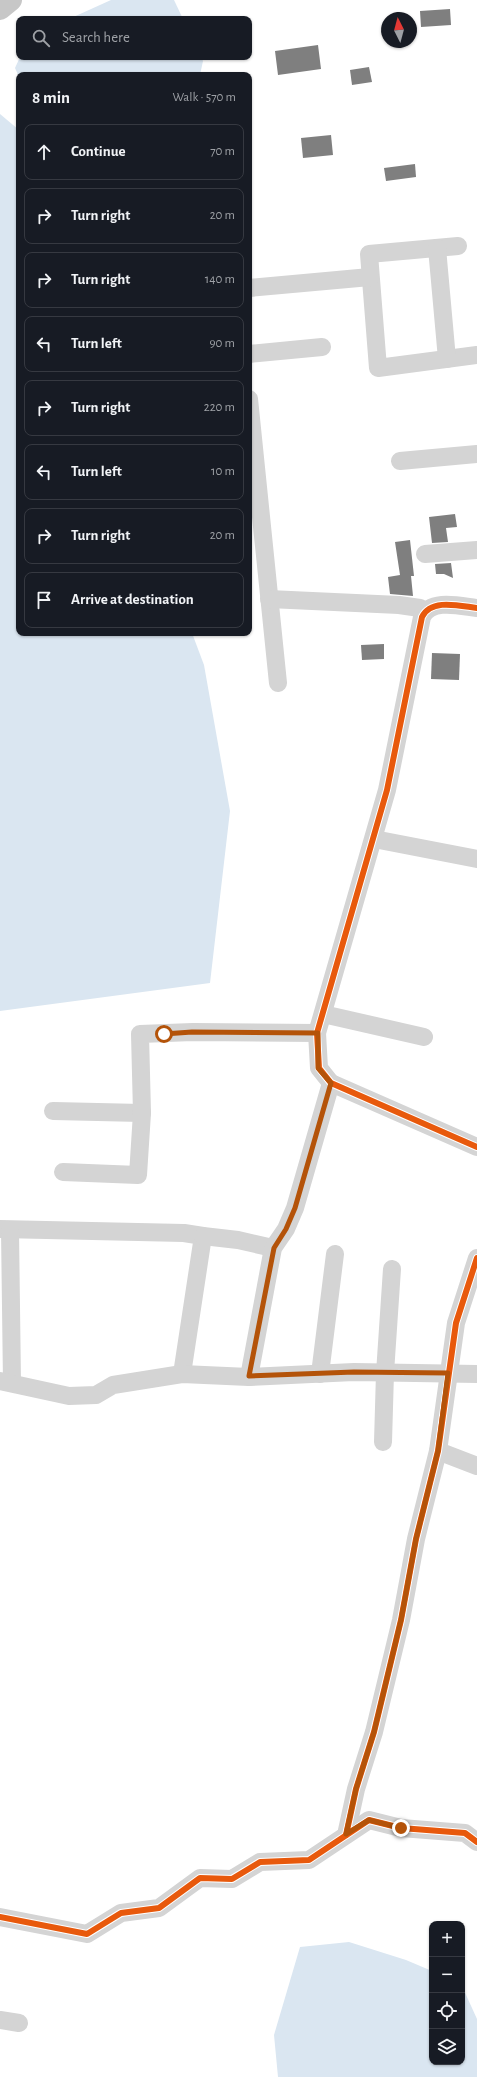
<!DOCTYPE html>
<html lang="en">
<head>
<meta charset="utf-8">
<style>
	body { margin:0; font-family:"Alegreya Sans",sans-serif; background:#20242c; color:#f1f3f6 }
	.controls { position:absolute; right:12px; bottom:12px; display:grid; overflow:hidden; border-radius:8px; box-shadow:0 1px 3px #0004 }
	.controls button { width:36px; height:36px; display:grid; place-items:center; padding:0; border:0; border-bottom:1px solid #363941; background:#171b24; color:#f1f3f6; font:20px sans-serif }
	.compass { position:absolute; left:381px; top:12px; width:36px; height:36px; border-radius:50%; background:#171b24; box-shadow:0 1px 3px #0004; rotate:354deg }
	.stop { position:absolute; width:12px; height:12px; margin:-9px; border:3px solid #b45309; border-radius:50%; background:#fff }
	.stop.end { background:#b45309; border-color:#fff; box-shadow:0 1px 4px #0008 }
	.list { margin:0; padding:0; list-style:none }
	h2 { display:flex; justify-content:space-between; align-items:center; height:52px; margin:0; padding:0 16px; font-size:17px }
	h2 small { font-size:13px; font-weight:400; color:#9ea1a6 }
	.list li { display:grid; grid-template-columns:26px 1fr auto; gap:12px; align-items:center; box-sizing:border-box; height:56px; margin:0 8px 8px; padding:0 8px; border:1px solid #363941; border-radius:8px }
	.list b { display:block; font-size:15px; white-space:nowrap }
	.list em { font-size:13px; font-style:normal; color:#9ea1a6 }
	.icon { flex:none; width:22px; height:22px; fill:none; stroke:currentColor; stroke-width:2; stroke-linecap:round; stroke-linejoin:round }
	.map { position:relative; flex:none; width:477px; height:2077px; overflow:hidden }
	.search { position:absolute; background:#171b24; box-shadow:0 1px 3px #0004; left:16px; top:16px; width:236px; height:44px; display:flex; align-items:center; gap:10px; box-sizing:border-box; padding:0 14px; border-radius:8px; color:#9ea1a6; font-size:15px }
	.panel { position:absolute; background:#171b24; box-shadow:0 1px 3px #0004; left:16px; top:72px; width:236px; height:564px; border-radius:8px }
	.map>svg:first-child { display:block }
	.water { fill:#dae6f1 }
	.building { fill:#7f7f7f }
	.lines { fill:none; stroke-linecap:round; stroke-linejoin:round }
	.minor { stroke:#d4d4d4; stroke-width:18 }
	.major { stroke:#c7c7c7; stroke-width:22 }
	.cycleway-casing { stroke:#fff; stroke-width:8 }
	.cycleway { stroke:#e8590c; stroke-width:6 }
	.route { stroke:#b45309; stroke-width:5 }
</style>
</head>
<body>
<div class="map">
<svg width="477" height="2077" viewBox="0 0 477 2077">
	<rect width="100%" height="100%" fill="#fff"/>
	<g class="water">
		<polygon points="111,0 174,0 183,19 69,19"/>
		<polygon points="20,57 201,57 203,61 200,75 19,75 19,77 15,68"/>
		<polygon points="0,114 19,130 19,633 192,633 204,665 230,811 210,983 0,1011"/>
		<polygon points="349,1942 406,1960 432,1971 432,2062 462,2062 462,1986 477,2019 477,2077 278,2077 274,2035 300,1947"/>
	</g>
	<g class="building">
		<polygon points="450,9 451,25 421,27 420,11"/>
		<polygon points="318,45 321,69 278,75 275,51"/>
		<polygon points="369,67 372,82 352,85 350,70"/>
		<polygon points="331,135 333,155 303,158 301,138"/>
		<polygon points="415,164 416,177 386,181 384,168"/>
		<polygon points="455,514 457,527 446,528 448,542 432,543 429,517"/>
		<polygon points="410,540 414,576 411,576 413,596 390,594 388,577 400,575 395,542"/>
		<polygon points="451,563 453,578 444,574 436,574 435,564"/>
		<polygon points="384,644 384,659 362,660 361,645"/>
		<polygon points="432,653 460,654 459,680 431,679"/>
	</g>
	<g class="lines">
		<g class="minor">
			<polyline points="458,246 369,254 378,368 477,355"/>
			<polyline points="437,248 447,359"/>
			<polyline points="249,288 370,277"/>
			<polyline points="249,354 322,347"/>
			<polyline points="249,399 278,683"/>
			<polyline points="400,461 477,454"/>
			<polyline points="425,554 477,550"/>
			<polyline points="269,599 399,605 420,608 425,611"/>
			<path d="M477,608C460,606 431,598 422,617L387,790L317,1033L319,1068L331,1083L477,1147"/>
			<polyline points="374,839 477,859"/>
			<polyline points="323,1014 424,1037"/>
			<polyline points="53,1111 142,1113"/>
			<polyline points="63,1172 138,1175 142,1113 140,1034 193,1032 317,1033"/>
			<polyline points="0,1229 184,1233 203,1236 182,1374"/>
			<polyline points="10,1230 12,1383"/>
			<polyline points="203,1236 238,1240 273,1248"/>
			<polyline points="320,1374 335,1254"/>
			<polyline points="249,1377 273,1248 286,1229 295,1208 331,1083"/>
			<polyline points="0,1381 69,1396 96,1395 113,1385 182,1374 249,1377 354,1372 477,1374"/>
			<polyline points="383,1442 385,1373 392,1269"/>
			<polyline points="438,1451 477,1466"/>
			<polyline points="346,1835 356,1789 374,1732 401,1620 416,1539 438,1451 456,1323 477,1258"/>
			<polyline points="0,1917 87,1934 121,1913 159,1908 200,1878 232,1879 260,1862 309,1860 369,1820 401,1828 465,1833 477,1842"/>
			<polyline points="0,2020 19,2023"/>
		</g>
		<polyline class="major" points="0,9 11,0"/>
		<g class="cycleway-casing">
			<g id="cycleway">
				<path d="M477,608C460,606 431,598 422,617L387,790L317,1033L319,1068L331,1083L477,1147"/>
				<polyline points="346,1835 356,1789 374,1732 401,1620 416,1539 438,1451 456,1323 477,1258"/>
				<polyline points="0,1917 87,1934 121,1913 159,1908 200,1878 232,1879 260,1862 309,1860 369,1820 401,1828 465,1833 477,1842"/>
			</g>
		</g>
		<use href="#cycleway" class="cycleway"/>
	</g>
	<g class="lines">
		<polyline class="route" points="164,1034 192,1032 318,1033 318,1068 331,1083 295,1208 286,1229 274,1248 249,1376 354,1372 448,1373 438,1451 416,1539 401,1620 374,1732 356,1789 346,1834 369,1820 401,1828"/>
	</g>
</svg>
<div class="controls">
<button>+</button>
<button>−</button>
<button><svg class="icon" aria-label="locate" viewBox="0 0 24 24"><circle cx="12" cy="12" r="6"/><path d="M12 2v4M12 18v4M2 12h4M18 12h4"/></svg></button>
<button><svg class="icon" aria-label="layers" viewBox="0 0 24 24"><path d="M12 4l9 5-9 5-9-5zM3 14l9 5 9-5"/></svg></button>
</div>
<svg class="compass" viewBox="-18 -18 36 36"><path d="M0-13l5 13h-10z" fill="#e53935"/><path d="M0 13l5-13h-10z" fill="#9ea1a6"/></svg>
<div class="stop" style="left:164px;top:1034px"></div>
<div class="stop end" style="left:401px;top:1828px"></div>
<div class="search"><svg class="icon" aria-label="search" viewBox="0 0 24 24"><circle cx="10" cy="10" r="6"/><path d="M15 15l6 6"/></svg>Search here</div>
<section class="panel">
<h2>8 min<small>Walk · 570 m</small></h2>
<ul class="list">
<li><svg class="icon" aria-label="ahead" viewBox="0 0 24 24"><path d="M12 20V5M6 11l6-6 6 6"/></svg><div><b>Continue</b></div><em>70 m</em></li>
<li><svg class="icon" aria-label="right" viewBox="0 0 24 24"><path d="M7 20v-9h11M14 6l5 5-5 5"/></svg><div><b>Turn right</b></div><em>20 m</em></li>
<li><svg class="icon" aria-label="right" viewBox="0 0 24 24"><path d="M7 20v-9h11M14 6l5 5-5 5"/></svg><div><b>Turn right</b></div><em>140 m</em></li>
<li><svg class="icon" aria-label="left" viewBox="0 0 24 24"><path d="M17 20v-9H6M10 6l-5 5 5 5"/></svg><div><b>Turn left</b></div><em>90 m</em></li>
<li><svg class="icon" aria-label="right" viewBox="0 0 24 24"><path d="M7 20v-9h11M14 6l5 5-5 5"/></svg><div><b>Turn right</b></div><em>220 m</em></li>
<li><svg class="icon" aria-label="left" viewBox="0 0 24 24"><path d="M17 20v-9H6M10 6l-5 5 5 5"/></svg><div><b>Turn left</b></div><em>10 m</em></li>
<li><svg class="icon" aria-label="right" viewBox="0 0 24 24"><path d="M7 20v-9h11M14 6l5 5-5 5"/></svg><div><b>Turn right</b></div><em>20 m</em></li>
<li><svg class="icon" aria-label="arrive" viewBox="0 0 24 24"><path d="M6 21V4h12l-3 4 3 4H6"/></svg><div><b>Arrive at destination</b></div></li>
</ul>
</section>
</div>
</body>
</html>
